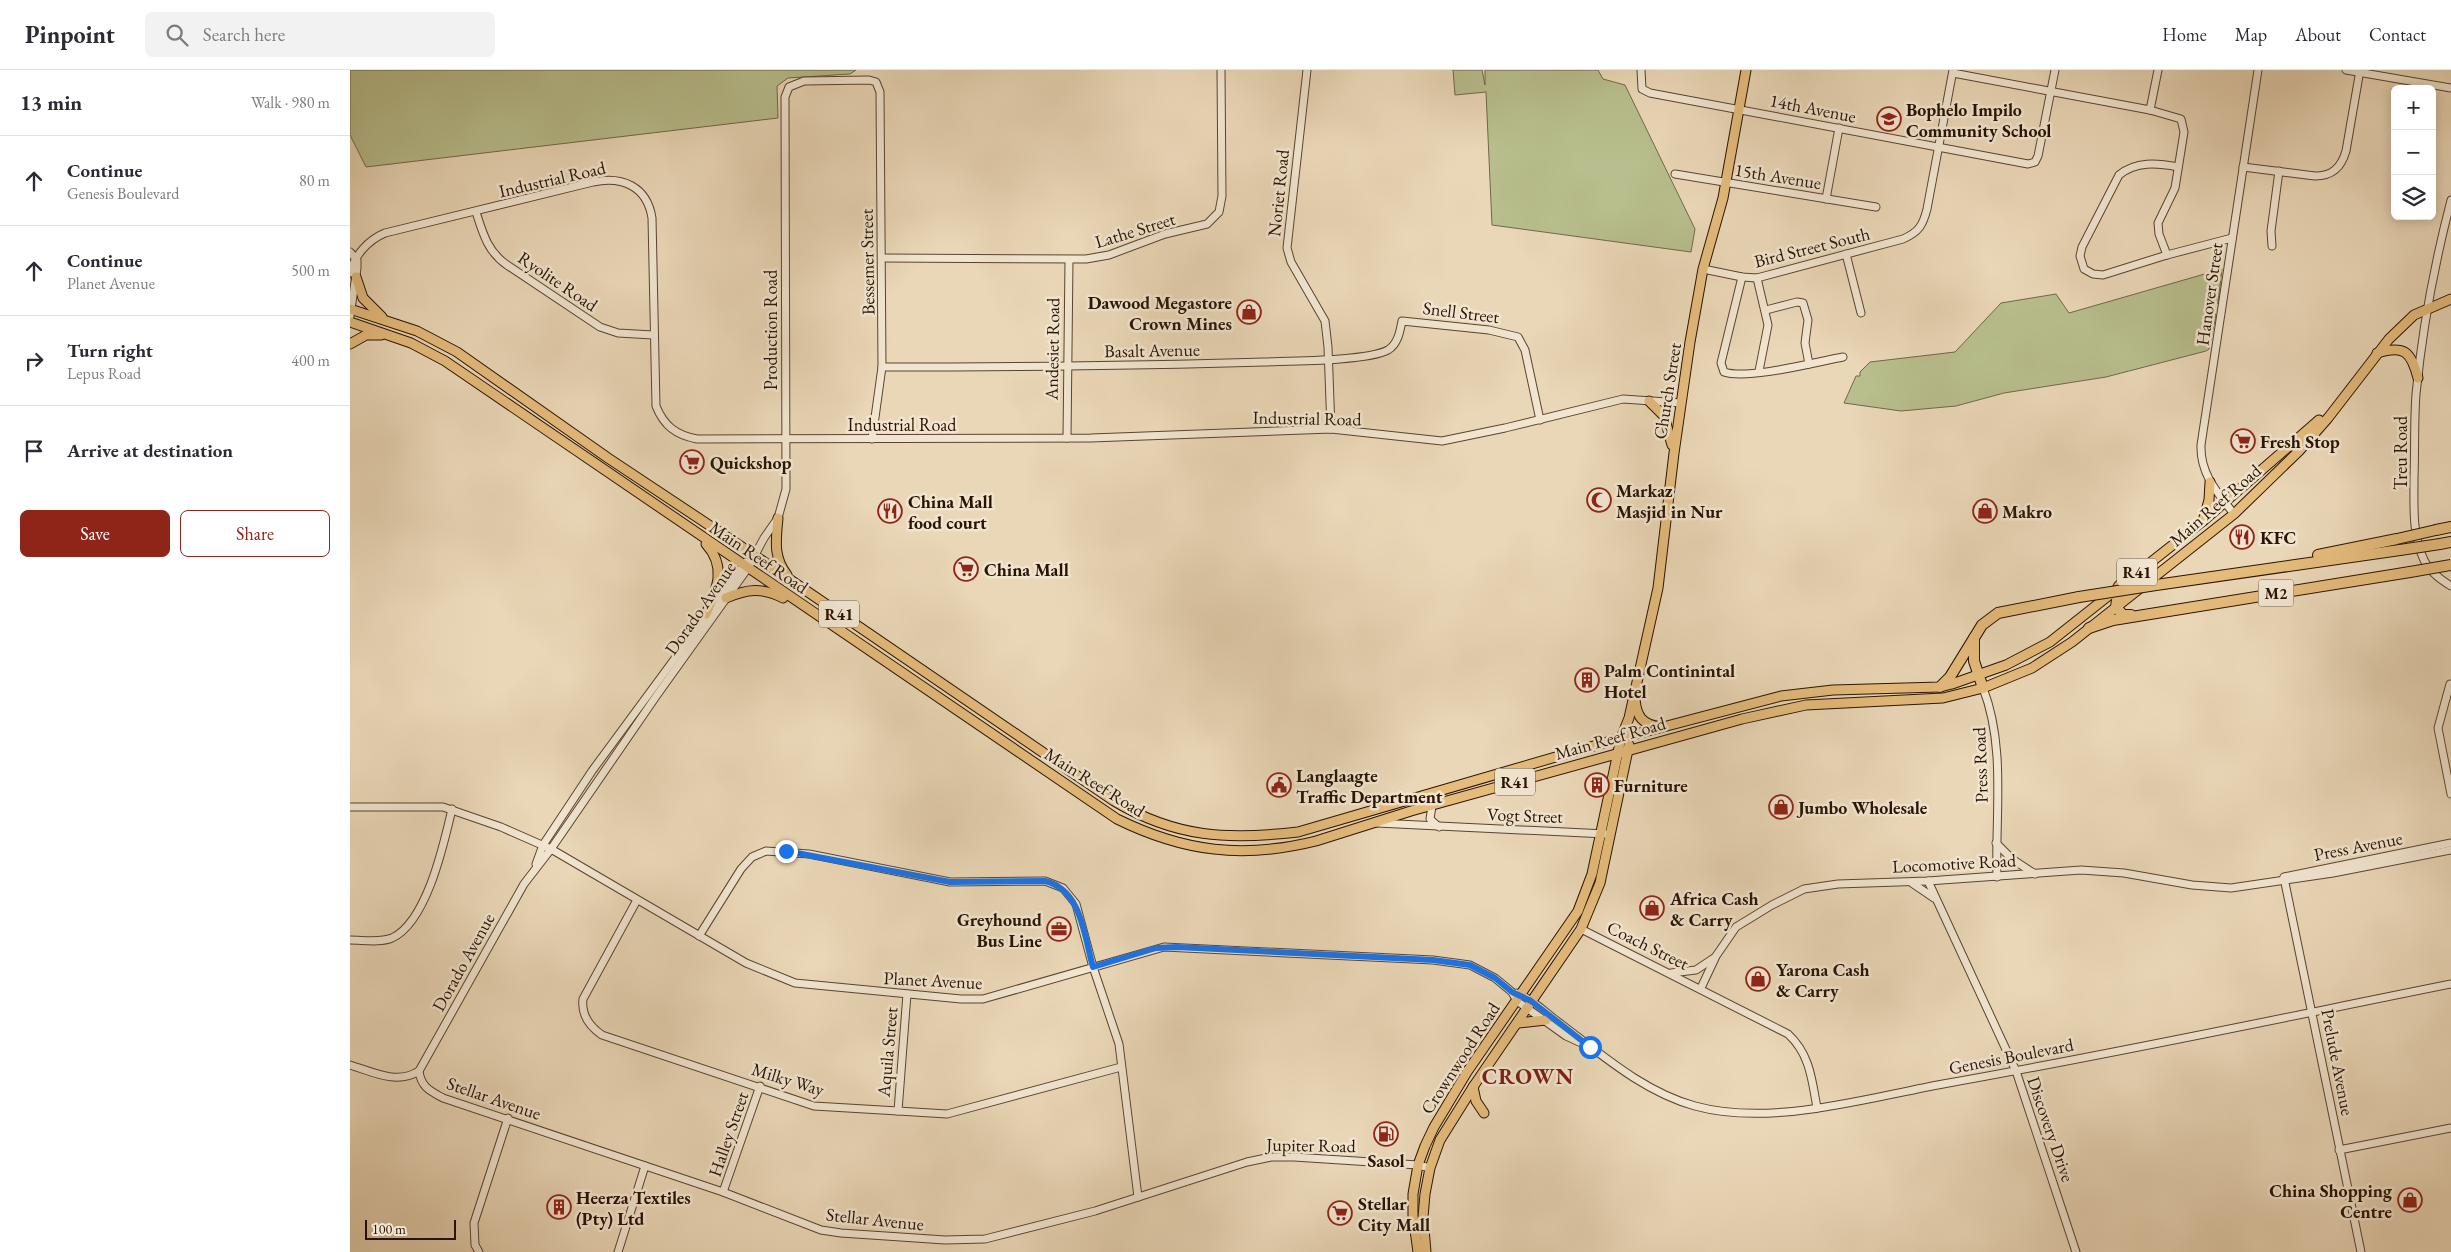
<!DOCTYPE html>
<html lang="en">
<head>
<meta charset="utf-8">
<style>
	body { margin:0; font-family:"EB Garamond",serif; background:#f2f2f3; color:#2b2b33 }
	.controls { position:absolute; right:15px; top:15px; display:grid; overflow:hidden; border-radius:8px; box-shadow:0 2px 12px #0003 }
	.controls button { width:45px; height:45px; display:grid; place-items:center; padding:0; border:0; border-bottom:1px solid #e1e1e2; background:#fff; color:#2b2b33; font:25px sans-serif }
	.scale { position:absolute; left:15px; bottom:12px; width:91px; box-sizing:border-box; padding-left:5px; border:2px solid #291302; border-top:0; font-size:14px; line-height:18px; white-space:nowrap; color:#291302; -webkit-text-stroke:4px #f1e5d0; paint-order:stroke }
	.stop { position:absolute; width:15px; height:15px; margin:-11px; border:4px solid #1a73e8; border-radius:50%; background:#fff }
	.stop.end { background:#1a73e8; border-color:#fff; box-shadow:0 1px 5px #0008 }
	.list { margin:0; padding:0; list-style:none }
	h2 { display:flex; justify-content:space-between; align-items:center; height:65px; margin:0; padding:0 20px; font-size:21px }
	h2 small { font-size:16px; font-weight:400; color:#7c7c81 }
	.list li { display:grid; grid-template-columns:32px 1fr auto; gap:15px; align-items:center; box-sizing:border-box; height:90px; padding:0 20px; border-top:1px solid #e1e1e2 }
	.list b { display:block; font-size:19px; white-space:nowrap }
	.list p { margin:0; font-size:16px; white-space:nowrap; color:#7c7c81 }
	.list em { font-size:16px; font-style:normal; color:#7c7c81 }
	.actions { display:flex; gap:10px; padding:15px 20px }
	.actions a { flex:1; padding:11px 0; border:1px solid #8f2418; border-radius:8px; text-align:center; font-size:18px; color:#8f2418 }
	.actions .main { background:#8f2418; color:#fff }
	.icon { flex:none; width:28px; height:28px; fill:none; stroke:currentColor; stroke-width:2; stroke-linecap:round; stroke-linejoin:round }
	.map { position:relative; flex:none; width:2101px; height:1182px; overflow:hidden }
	header { display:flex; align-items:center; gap:30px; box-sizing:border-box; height:70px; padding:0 25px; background:#fff; border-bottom:1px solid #e1e1e2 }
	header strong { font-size:24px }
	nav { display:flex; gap:28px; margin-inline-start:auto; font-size:18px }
	.search { width:350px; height:45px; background:#f2f2f3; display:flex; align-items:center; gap:12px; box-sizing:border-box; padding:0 18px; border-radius:8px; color:#7c7c81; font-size:19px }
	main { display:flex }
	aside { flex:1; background:#fff }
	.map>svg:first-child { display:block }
	.green { fill:#b8be8d; stroke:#706848 }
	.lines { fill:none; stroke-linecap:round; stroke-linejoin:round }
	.minor-casing { stroke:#59442f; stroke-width:9 }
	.major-casing { stroke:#291302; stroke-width:11 }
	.highway-casing { stroke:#291302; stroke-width:12 }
	.minor { stroke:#f1e5d0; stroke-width:7 }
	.major { stroke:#e5bc7c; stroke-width:9 }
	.highway { stroke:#e5bc7c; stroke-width:10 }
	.highway-bridge-casing { stroke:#291302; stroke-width:12; stroke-linecap:butt }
	.highway-bridge { stroke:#e5bc7c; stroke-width:10 }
	.route { stroke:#1a73e8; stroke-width:6 }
	.labels { text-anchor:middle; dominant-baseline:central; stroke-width:5; stroke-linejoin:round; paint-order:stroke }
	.shield { fill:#f1e5d0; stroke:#655240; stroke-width:1 }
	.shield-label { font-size:16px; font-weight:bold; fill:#291302 }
	.street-label { font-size:18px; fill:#291302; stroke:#f1e5d0 }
	.poi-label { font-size:18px; font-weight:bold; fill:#291302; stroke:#f1e5d0; text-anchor:start }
	.district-label { font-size:22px; font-weight:bold; letter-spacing:1px; fill:#7a1f14; stroke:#f1e5d0 }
</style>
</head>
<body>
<header>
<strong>Pinpoint</strong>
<div class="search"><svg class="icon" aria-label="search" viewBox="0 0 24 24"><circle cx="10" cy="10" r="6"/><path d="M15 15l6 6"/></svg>Search here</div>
<nav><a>Home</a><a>Map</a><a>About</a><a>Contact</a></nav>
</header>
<main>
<aside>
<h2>13 min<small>Walk · 980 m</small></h2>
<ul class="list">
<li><svg class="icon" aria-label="ahead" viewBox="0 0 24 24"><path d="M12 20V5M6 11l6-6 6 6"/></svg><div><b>Continue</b><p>Genesis Boulevard</p></div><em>80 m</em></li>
<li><svg class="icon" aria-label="ahead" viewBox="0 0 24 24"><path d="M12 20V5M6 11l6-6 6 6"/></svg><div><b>Continue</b><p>Planet Avenue</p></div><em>500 m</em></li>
<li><svg class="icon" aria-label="right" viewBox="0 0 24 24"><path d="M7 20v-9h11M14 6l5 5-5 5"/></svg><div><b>Turn right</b><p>Lepus Road</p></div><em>400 m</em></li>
<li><svg class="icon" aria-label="arrive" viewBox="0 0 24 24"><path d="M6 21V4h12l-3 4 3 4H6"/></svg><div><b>Arrive at destination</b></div></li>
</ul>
<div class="actions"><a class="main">Save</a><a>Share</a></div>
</aside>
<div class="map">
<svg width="2101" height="1182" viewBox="0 0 2101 1182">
	<rect width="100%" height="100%" fill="#ead7b7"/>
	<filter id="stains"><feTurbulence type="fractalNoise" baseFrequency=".004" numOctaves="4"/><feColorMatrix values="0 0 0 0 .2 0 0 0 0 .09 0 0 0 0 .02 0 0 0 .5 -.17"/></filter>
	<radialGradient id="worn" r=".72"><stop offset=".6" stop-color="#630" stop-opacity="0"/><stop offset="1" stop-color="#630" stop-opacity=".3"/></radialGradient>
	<g class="green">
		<polygon points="0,0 506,0 500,4 438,8 427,16 428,48 16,97 0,65"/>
		<polygon points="1103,0 1132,0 1135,15 1135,0 1248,0 1253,9 1275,15 1345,159 1341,182 1142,155 1136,22 1105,25"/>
		<polygon points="1872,199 1868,233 1863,235 1862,240 1866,245 1859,279 1856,281 1756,307 1654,323 1606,336 1551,341 1494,333 1506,306 1510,306 1510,302 1520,292 1605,282 1651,233 1706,224 1719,243"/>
	</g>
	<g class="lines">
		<g class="minor-casing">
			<g id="minor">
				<polyline points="957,0 937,178 941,192 975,251 978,277 981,359"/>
				<polyline points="1291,0 1292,19 1300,23 1678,94 1685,92 1688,86 1705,0"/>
				<polyline points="1996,0 2101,18"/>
				<polyline points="1603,3 1800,40 1831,49 1834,62 1825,118 1808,153 1809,164 1817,185"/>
				<polyline points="1800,40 1808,0"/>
				<path d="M1828,97C1807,93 1786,91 1769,105L1732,177L1730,186L1734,199L1743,204L1753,205L1817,185L1882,168"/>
				<path d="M1893,97L1965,106C1982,106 1991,98 1996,81L2010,0"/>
				<polyline points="1325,104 1526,137"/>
				<polyline points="1476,129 1489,58"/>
				<path d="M2101,130C2085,192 2072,261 2066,324C2064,352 2065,380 2064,408C2064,435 2062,465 2074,490C2079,501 2091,510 2101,516"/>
				<path d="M126,142C133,164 138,182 157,195L250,257L268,263L303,265"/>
				<polyline points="1922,176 1921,161 1929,101"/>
				<polyline points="0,182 7,190 7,198 0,246"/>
				<polyline points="1496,184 1511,243"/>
				<polyline points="532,188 736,189 759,185 815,164 857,154 869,142 872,126 871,0"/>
				<path d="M1353,199L1392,207L1407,208L1553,169C1569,162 1573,155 1577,139L1603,0"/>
				<path d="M0,203C4,186 18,170 35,163L243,112C272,106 297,116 302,148L306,336C314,356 326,365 347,369L741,368L981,359L1092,371L1155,358L1273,329L1331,333"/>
				<path d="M1392,207L1371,293L1374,302C1398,310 1466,292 1493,287"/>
				<polyline points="1407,208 1418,255 1409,301"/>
				<polyline points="1416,240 1447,232 1453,233 1458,250 1455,273 1459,294"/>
				<path d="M532,297C660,297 787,296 914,292C940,291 1018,291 1038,280C1048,274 1050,261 1052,251L1139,260L1168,267L1175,280L1190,350"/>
				<polyline points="717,368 719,190"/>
				<path d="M1884,444C1867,422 1850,404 1851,375L1908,0"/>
				<polyline points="2100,614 2088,658 2101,724"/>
				<path d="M1633,618C1656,677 1645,744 1647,807"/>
				<polyline points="1082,736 1080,749 1089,757"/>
				<polyline points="0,737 93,737 151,757 201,779 396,893 445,913 611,929 633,929 814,877 1083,890 1120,895 1145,908 1162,922 1167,931 1216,966 1240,977"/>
				<polyline points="1027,753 1256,764"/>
				<polyline points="1646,773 1662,789 1685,804"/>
				<polyline points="186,794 193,775 242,701 396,492"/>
				<polyline points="1934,807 2101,773"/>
				<polyline points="1934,808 2011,1182"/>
				<polyline points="1578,811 1666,1001 1726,1182"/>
				<polyline points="1562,813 1584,828"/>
				<path d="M287,830L233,929C231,945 239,956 252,965L464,1036L548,1041L597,1044L771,997"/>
				<path d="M1231,859L1438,964C1460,984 1462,1010 1467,1038"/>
				<polyline points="349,866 391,799 402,787 416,781 459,784 600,812 695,811 713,818 726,834 743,897 769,974 788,1127"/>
				<path d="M0,870C13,870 30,873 42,868C77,852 94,773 102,739"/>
				<polyline points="1321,903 1346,900 1364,888"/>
				<polyline points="1351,918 1366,886 1386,857 1422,835 1454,819 1488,814 1578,811 1731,800 1774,803 1842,815 1881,818 1983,803 2101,780"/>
				<path d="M1167,923C1183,929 1197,944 1211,954C1252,985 1294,1022 1345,1036C1421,1057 1517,1028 1593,1014C1763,984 1932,948 2101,914"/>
				<path d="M0,995C23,1002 47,1015 69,1001L174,814L201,779L307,625L398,498L414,468L428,448L436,419L435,27L439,17L454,11L519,10L526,12L530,22L532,297L522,369"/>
				<path d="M69,1001C71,1017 80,1021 93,1028L373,1122L471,1160L491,1163L595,1170L635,1169L745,1141L897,1092L921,1087H944L1068,1095L1080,1098"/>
				<polyline points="548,1041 557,924"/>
				<polyline points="1989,1080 2101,1058"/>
				<polyline points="373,1122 410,1016"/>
				<polyline points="129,1182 125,1175 124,1153 158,1048"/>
				<polyline points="268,1182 295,1096"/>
			</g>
		</g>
		<g class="major-casing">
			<g id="major">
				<polyline points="6,207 13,228 32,247"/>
				<path d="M0,239L67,261L107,282L258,388L404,485L764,731C826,768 878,770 948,762L1271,668L1431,626L1483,620L1590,617L1602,614L1656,595L1700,572L1853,451L1969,350"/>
				<path d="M0,252L61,273L95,291L767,749C834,782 893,789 966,771L1061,741L1392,649L1456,635L1593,628L1633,618L1682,598L1722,572L1884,444L1949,381L1978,348L2039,269L2064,245L2101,229"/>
				<polyline points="0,274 16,265 31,265"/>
				<path d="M2027,283C2054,275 2061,281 2068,308"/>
				<polyline points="1299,331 1314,346 1322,375"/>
				<path d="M428,448C426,470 423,487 437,505"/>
				<polyline points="1853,451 1859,430 1860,412"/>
				<path d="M376,528C397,519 412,517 433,528"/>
				<path d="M356,544C367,519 377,497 356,474"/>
				<path d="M1285,630C1287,647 1292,654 1310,657"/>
				<polyline points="1168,953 1196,950"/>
				<polyline points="1123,1017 1126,1031 1134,1043"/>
				<polyline points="1068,1182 1063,1146 1063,1124 1068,1095 1075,1076 1084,1057 1117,1002 1228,841 1242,804 1271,668 1279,648 1308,518 1324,383 1340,272 1353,199 1373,128 1396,0"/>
				<polyline points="1076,1182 1073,1147 1075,1124 1080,1098 1090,1070 1125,1014 1231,859 1250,813 1279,675"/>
			</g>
		</g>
		<g class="highway-casing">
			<g id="highway">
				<polyline points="2086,460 2101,457"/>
				<polyline points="2090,474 2101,472"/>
				<polyline points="1968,485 2047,469"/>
				<polyline points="1806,515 2050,480"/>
				<polyline points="1769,516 1766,537 1773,545 1781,545"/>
				<polyline points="1739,558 1763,550 2060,502"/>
				<polyline points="1624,568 1624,591 1633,618"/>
				<polyline points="1590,617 1600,607 1632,555 1648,543 1729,527"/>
			</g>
		</g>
		<use href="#minor" class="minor"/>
		<use href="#major" class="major"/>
		<use href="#highway" class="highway"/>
		<g class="highway-bridge-casing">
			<g id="highway-bridge">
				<polyline points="2047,469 2086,460"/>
				<polyline points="2050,480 2090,474"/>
				<polyline points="2060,502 2101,495"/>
				<polyline points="1729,527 1806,515"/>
			</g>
		</g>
		<use href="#highway-bridge" class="highway-bridge"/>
	</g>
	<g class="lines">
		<path class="route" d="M436,781L600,812L695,811C732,820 734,866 743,897L806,878L827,877L1083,890L1120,895L1145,908L1162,922L1181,931L1240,977"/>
	</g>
	<defs>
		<g id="school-ring" transform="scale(1.25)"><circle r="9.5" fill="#f1e5d0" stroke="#8f2418" stroke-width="1.5"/><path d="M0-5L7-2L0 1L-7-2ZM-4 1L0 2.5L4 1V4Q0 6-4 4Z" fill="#8f2418"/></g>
		<g id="shop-ring" transform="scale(1.25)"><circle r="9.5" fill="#f1e5d0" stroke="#8f2418" stroke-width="1.5"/><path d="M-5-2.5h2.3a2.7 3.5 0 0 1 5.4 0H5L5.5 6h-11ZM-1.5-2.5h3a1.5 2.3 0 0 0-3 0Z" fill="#8f2418"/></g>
		<g id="supermarket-ring" transform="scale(1.25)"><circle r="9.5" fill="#f1e5d0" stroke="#8f2418" stroke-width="1.5"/><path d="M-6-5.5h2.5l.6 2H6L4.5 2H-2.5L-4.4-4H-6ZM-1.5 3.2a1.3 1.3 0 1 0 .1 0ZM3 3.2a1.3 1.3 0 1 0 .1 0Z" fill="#8f2418"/></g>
		<g id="mosque-ring" transform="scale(1.25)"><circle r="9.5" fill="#f1e5d0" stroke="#8f2418" stroke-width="1.5"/><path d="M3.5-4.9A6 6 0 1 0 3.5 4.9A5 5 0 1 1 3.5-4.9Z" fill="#8f2418"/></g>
		<g id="restaurant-ring" transform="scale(1.25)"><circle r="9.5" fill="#f1e5d0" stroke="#8f2418" stroke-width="1.5"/><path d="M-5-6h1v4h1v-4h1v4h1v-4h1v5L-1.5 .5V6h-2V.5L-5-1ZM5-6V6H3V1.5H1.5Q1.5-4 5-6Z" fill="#8f2418"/></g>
		<g id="building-ring" transform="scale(1.25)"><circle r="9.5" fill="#f1e5d0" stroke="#8f2418" stroke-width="1.5"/><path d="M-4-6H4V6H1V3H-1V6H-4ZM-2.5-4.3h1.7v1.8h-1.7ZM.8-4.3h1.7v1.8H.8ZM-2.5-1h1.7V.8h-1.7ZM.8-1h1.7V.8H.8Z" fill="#8f2418"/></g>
		<g id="civic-ring" transform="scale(1.25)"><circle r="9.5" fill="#f1e5d0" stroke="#8f2418" stroke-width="1.5"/><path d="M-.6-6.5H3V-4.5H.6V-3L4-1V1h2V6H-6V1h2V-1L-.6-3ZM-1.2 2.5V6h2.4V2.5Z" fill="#8f2418"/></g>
		<g id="office-ring" transform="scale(1.25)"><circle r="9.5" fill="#f1e5d0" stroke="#8f2418" stroke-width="1.5"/><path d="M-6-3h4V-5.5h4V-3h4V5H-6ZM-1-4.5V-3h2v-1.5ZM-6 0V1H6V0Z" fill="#8f2418"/></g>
		<g id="fuel-ring" transform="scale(1.25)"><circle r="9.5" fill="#f1e5d0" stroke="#8f2418" stroke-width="1.5"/><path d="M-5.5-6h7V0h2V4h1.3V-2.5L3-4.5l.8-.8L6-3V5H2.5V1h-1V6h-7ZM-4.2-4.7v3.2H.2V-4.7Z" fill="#8f2418"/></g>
	</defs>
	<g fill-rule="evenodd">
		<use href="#school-ring" x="1539" y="49"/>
		<use href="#shop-ring" x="899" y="242"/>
		<use href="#supermarket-ring" x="1893" y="371"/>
		<use href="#supermarket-ring" x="342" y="392"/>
		<use href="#mosque-ring" x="1249" y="430"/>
		<use href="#restaurant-ring" x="540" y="441"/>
		<use href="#shop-ring" x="1635" y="441"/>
		<use href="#restaurant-ring" x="1892" y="467"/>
		<use href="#supermarket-ring" x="616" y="499"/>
		<use href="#building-ring" x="1237" y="610"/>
		<use href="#civic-ring" x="929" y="715"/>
		<use href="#building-ring" x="1247" y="715"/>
		<use href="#shop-ring" x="1431" y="737"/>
		<use href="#shop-ring" x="1302" y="838"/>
		<use href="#office-ring" x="709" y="859"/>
		<use href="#shop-ring" x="1408" y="909"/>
		<use href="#fuel-ring" x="1036" y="1064"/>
		<use href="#shop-ring" x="2060" y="1130"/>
		<use href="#building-ring" x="209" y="1137"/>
		<use href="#supermarket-ring" x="990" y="1143"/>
	</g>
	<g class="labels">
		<g class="shield">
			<rect x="1767" y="488.5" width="40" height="27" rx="4"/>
			<rect x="1908.5" y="509.5" width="35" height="27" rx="4"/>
			<rect x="469" y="530.5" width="40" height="27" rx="4"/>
			<rect x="1145" y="698.5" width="40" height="27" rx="4"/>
		</g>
		<g class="shield-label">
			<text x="1787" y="502">R41</text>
			<text x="1926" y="523">M2</text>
			<text x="489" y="544">R41</text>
			<text x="1165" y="712">R41</text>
		</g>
		<g class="street-label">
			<text transform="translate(1463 38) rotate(11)">14th Avenue</text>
			<text transform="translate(1428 106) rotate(9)">15th Avenue</text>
			<text transform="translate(202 109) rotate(-13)">Industrial Road</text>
			<text transform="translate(928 123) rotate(-84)">Noriet Road</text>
			<text transform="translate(785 160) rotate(-17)">Lathe Street</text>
			<text transform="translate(1462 177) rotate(-14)">Bird Street South</text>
			<text transform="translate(517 192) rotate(-91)">Bessemer Street</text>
			<text transform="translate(208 211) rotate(34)">Ryolite Road</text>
			<text transform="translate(1859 224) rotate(-82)">Hanover Street</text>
			<text transform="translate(1111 242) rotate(7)">Snell Street</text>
			<text transform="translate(420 260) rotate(-90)">Production Road</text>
			<text transform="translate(702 279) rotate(-89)">Andesiet Road</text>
			<text transform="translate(802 280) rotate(-1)">Basalt Avenue</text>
			<text transform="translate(1317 321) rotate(-81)">Church Street</text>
			<text transform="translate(957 348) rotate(1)">Industrial Road</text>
			<text x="552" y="354">Industrial Road</text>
			<text transform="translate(2050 383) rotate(-90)">Treu Road</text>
			<text transform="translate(1865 435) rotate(-41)">Main Reef Road</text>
			<text transform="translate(409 487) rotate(34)">Main Reef Road</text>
			<text transform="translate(350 538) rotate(-55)">Dorado Avenue</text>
			<text transform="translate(1260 668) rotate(-16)">Main Reef Road</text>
			<text transform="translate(1630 695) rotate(-92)">Press Road</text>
			<text transform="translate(745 712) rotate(32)">Main Reef Road</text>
			<text transform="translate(1175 745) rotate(2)">Vogt Street</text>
			<text transform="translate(2008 776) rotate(-11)">Press Avenue</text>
			<text transform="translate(1604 793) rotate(-3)">Locomotive Road</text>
			<text transform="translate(1298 875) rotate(26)">Coach Street</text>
			<text transform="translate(113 892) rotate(-61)">Dorado Avenue</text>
			<text transform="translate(583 910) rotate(3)">Planet Avenue</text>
			<text transform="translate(537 982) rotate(-85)">Aquila Street</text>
			<text transform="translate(1661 986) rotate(-11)">Genesis Boulevard</text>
			<text transform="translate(1110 988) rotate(-57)">Crownwood Road</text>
			<text transform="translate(1988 992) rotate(79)">Prelude Avenue</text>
			<text transform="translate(438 1009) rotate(17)">Milky Way</text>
			<text transform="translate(144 1028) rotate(19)">Stellar Avenue</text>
			<text transform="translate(1701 1059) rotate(71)">Discovery Drive</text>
			<text transform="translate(378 1064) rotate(-71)">Halley Street</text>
			<text transform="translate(961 1075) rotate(1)">Jupiter Road</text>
			<text transform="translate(525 1149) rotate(6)">Stellar Avenue</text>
		</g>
		<g class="poi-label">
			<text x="1556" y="39">Bophelo Impilo<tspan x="1556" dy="21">Community School</tspan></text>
			<text x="882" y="232" text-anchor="end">Dawood Megastore<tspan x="882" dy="21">Crown Mines</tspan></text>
			<text x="1910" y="371">Fresh Stop</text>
			<text x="360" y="392">Quickshop</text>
			<text x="1266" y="420">Markaz<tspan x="1266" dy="21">Masjid in Nur</tspan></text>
			<text x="558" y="431">China Mall<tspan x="558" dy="21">food court</tspan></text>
			<text x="1652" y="441">Makro</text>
			<text x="1910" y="467">KFC</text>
			<text x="634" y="499">China Mall</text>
			<text x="1254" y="600">Palm Continintal<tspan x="1254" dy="21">Hotel</tspan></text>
			<text x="946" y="705">Langlaagte<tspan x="946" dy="21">Traffic Department</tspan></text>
			<text x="1264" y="715">Furniture</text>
			<text x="1448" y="737">Jumbo Wholesale</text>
			<text x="1320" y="828">Africa Cash<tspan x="1320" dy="21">&amp; Carry</tspan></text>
			<text x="692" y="849" text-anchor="end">Greyhound<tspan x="692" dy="21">Bus Line</tspan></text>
			<text x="1426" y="899">Yarona Cash<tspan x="1426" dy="21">&amp; Carry</tspan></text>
			<text x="1036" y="1090" text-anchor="middle">Sasol</text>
			<text x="2042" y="1120" text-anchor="end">China Shopping<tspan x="2042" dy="21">Centre</tspan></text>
			<text x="226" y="1127">Heerza Textiles<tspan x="226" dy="21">(Pty) Ltd</tspan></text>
			<text x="1008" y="1133">Stellar<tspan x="1008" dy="21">City Mall</tspan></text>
		</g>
		<g class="district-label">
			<text x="1178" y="1006">CROWN</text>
		</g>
	</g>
	<rect width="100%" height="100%" filter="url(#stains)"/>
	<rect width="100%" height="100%" fill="url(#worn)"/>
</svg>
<div class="controls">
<button>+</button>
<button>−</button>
<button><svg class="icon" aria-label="layers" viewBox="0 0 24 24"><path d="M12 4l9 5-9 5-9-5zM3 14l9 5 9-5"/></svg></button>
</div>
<div class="scale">100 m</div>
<div class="stop" style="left:1240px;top:977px"></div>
<div class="stop end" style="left:436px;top:781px"></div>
</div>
</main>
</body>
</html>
